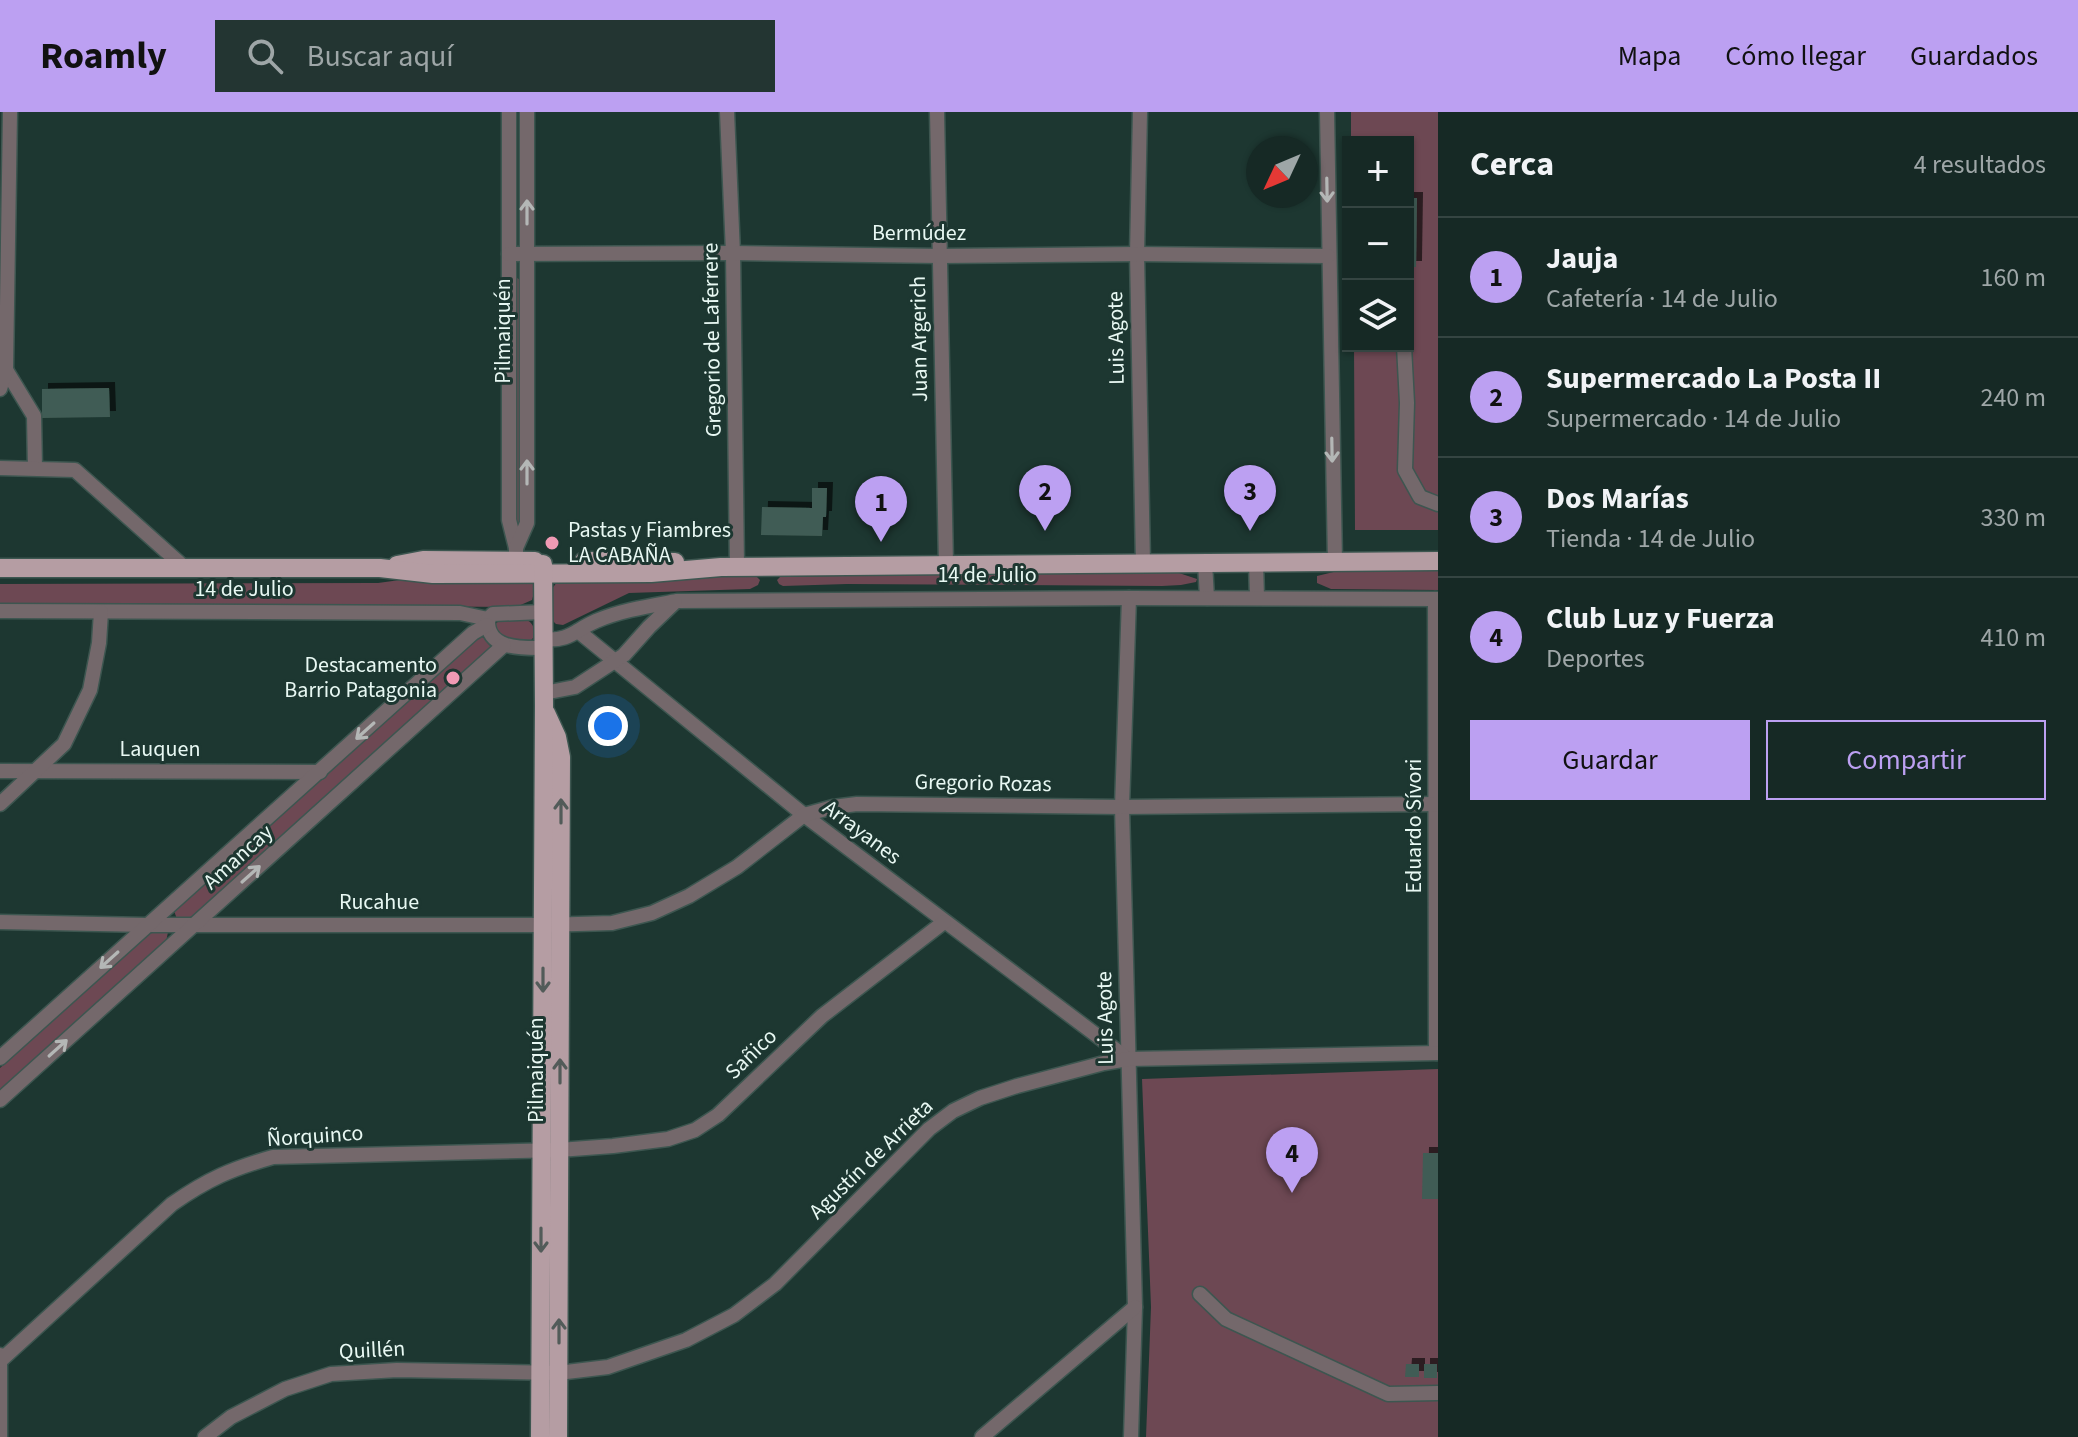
<!DOCTYPE html>
<html lang="es">
<head>
<meta charset="utf-8">
<style>
	body { margin:0; font-family:"Source Sans 3",sans-serif; background:#233532; color:#f1f3f6 }
	.controls { position:absolute; right:24px; top:24px; display:grid; overflow:hidden; border-radius:0px; box-shadow:0 2px 6px #0004 }
	.controls button { width:72px; height:72px; display:grid; place-items:center; padding:0; border:0; border-bottom:2px solid #354542; background:#162925; color:#f1f3f6; font:40px sans-serif }
	.compass { position:absolute; left:1246px; top:24px; width:72px; height:72px; border-radius:50%; background:#162925; box-shadow:0 2px 6px #0004; rotate:226deg }
	.you { position:absolute; left:608px; top:614px; width:28px; height:28px; margin:-20px; border:6px solid #fff; border-radius:50%; background:#1a73e8; box-shadow:0 0 0 12px #1a73e833 }
	.badge { display:grid; place-items:center; width:52px; height:52px; border-radius:50%; background:#bca0f2; color:#111; font-size:26px; font-weight:700 }
	.pin { position:absolute; translate:-50% -66px; filter:drop-shadow(0 2px 4px #0008) }
	.pin::after { content:''; position:absolute; top:42px; width:28px; height:24px; background:inherit; clip-path:polygon(0 0,100% 0,50% 100%) }
	.list { margin:0; padding:0; list-style:none }
	h2 { display:flex; justify-content:space-between; align-items:center; height:104px; margin:0; padding:0 32px; font-size:34px }
	h2 small { font-size:26px; font-weight:400; color:#9ea6a7 }
	.list li { display:grid; grid-template-columns:52px 1fr auto; gap:24px; align-items:center; box-sizing:border-box; height:120px; padding:0 32px; border-top:2px solid #354542 }
	.list b { display:block; font-size:30px; white-space:nowrap }
	.list p { margin:0; font-size:26px; white-space:nowrap; color:#9ea6a7 }
	.list em { font-size:26px; font-style:normal; color:#9ea6a7 }
	.actions { display:flex; gap:16px; padding:24px 32px }
	.actions a { flex:1; padding:18px 0; border:2px solid #bca0f2; border-radius:0px; text-align:center; font-size:28px; color:#bca0f2 }
	.actions .main { background:#bca0f2; color:#111 }
	.icon { flex:none; width:44px; height:44px; fill:none; stroke:currentColor; stroke-width:2; stroke-linecap:round; stroke-linejoin:round }
	.map { position:relative; flex:none; width:1438px; height:1325px; overflow:hidden }
	header { display:flex; align-items:center; gap:48px; box-sizing:border-box; height:112px; padding:0 40px; background:#bca0f2; color:#111 }
	header strong { font-size:38px }
	nav { display:flex; gap:44px; margin-inline-start:auto; font-size:28px }
	.search { width:560px; height:72px; background:#233532; display:flex; align-items:center; gap:20px; box-sizing:border-box; padding:0 28px; border-radius:0px; color:#9ea6a7; font-size:30px }
	main { display:flex }
	aside { flex:1; background:#162925 }
	.map>svg:first-child { display:block }
	.green { fill:#6d4853 }
	.building { fill:#415c54; filter:url(#shadow) }
	.lines { fill:none; stroke-linecap:round; stroke-linejoin:round }
	.minor-casing { stroke:#3d5650; stroke-width:17 }
	.major-casing { stroke:#3d5650; stroke-width:21 }
	.minor { stroke:#74686b; stroke-width:14 }
	.major { stroke:#b59da3; stroke-width:18 }
	.oneway { stroke:#b4b7b6 }
	.oneway2 { stroke:#525b59 }
	.poi-dot { fill:#f09ab4; stroke:#1d3731; stroke-width:3 }
	.labels { text-anchor:middle; dominant-baseline:central; stroke-width:6; stroke-linejoin:round; paint-order:stroke }
	.street-label { font-size:22px; fill:#e8f8f3; stroke:#1d3731 }
	.poi-label { font-size:22px; fill:#e8f8f3; stroke:#1d3731; text-anchor:start }
</style>
</head>
<body>
<header>
<strong>Roamly</strong>
<div class="search"><svg class="icon" aria-label="search" viewBox="0 0 24 24"><circle cx="10" cy="10" r="6"/><path d="M15 15l6 6"/></svg>Buscar aquí</div>
<nav><a>Mapa</a><a>Cómo llegar</a><a>Guardados</a></nav>
</header>
<main>
<div class="map">
<svg width="1438" height="1325" viewBox="0 0 1438 1325">
	<defs>
		<filter id="shadow"><feDropShadow dx="6" dy="-6" stdDeviation="0" flood-color="#0009"/></filter>
	</defs>
	<rect width="100%" height="100%" fill="#1d3731"/>
	<g class="green">
		<polygon points="1351,0 1438,0 1438,418 1355,418 1354,234 1408,234 1408,30 1351,30"/>
		<polygon points="517,166 522,169 521,414 518,417 515,414 515,168"/>
		<polygon points="1438,457 1438,478 1331,477 1317,471 1317,464 1342,458"/>
		<polygon points="1092,460 1179,461 1197,467 1196,470 1181,473 1162,474 847,472 783,474 779,472 777,468 780,465"/>
		<polygon points="755,463 760,468 758,473 750,477 629,481 563,513 556,512 551,507 552,477 559,467"/>
		<polygon points="429,464 534,469 536,474 532,488 516,495 0,491 0,472 378,471"/>
		<path d="M502,507C520,508 534,502 535,524L529,530L505,528L495,517V512Z"/>
		<polygon points="480,524 490,529 492,534 490,538 190,809 177,807 174,799"/>
		<polygon points="165,817 168,820 166,830 0,979 0,956 153,818"/>
		<polygon points="1438,957 1438,1325 1146,1325 1151,1195 1142,967"/>
	</g>
	<g class="building">
		<polygon points="1408,86 1417,86 1416,155 1408,155"/>
		<polygon points="109,276 110,305 42,306 42,277"/>
		<polygon points="812,376 827,376 826,405 823,405 822,424 761,423 762,395 812,396"/>
		<polygon points="1423,1041 1438,1041 1438,1087 1422,1087"/>
		<polygon points="1406,1252 1419,1252 1419,1265 1405,1265"/>
		<rect x="1424" y="1252" width="13" height="14"/>
	</g>
	<g class="lines">
		<g class="minor-casing">
			<g id="minor">
				<polyline points="509,0 509,408 516,436 516,459"/>
				<polyline points="727,0 733,141 737,455"/>
				<polyline points="937,0 946,453"/>
				<polyline points="1140,0 1137,142 1143,451"/>
				<polyline points="1327,0 1335,450"/>
				<polyline points="509,142 733,141 940,144 1137,142 1328,144"/>
				<polyline points="1404,234 1407,291 1405,358 1420,385 1438,392"/>
				<polyline points="6,258 34,304 35,356"/>
				<polyline points="0,277 6,258 10,0"/>
				<polyline points="0,356 75,358 185,456"/>
				<polyline points="516,436 527,411 527,0"/>
				<polyline points="1256,450 1257,486"/>
				<polyline points="1205,451 1207,486"/>
				<polyline points="1129,486 1122,695 1135,1195 1131,1325"/>
				<polyline points="1435,487 1436,941"/>
				<polyline points="0,499 460,501 488,507"/>
				<path d="M543,500L493,502L488,507C486,538 522,536 543,536"/>
				<polyline points="578,519 804,703 1128,947"/>
				<path d="M543,527C569,530 575,518 596,509C622,498 650,494 677,489L1129,486L1438,487"/>
				<polyline points="544,581 575,575 624,543 649,515 675,490"/>
				<polyline points="0,659 320,660"/>
				<polyline points="0,692 64,632 90,578 99,531 101,500"/>
				<polyline points="0,810 147,813 543,813 612,811 652,801 689,784 737,755 804,703 833,695 857,692 1122,695 1438,692"/>
				<polyline points="0,946 473,521 487,513"/>
				<polyline points="0,988 504,533"/>
				<polyline points="1200,1182 1226,1207 1388,1282 1438,1281"/>
				<polyline points="0,1243 0,1325"/>
				<path d="M0,1249L172,1092C208,1067 231,1057 273,1045L559,1038L613,1034L668,1027L695,1018L718,1003L822,904L944,810"/>
				<polyline points="205,1325 231,1305 285,1277 331,1262 397,1258 558,1261 608,1255 686,1228 734,1203 775,1172 929,1017 953,999 980,986 1017,974 1104,951 1128,947 1438,941"/>
				<polyline points="982,1325 1135,1195"/>
			</g>
		</g>
		<g class="major-casing">
			<g id="major">
				<polyline points="584,449 675,450"/>
				<polyline points="397,453 423,448 535,449"/>
				<polyline points="0,456 380,456 433,462 651,461 721,455 1438,449"/>
				<polyline points="546,601 557,625 561,645 558,1325"/>
				<polyline points="540,1325 544,594 543,452"/>
			</g>
		</g>
		<use href="#minor" class="minor"/>
		<use href="#major" class="major"/>
	</g>
	<defs><path id="oneway-shaft" d="M-6 0H5M1.5-3L5.5 0L1.5 3" fill="none" stroke-width="1.6" stroke-linecap="round" stroke-linejoin="round" transform="scale(2)"/></defs>
	<g class="oneway">
		<use href="#oneway-shaft" transform="translate(1327 78) rotate(89)"/>
		<use href="#oneway-shaft" transform="translate(527 100) rotate(-90)"/>
		<use href="#oneway-shaft" transform="translate(1332 338) rotate(89)"/>
		<use href="#oneway-shaft" transform="translate(527 360) rotate(-90)"/>
		<use href="#oneway-shaft" transform="translate(365 619) rotate(138)"/>
		<use href="#oneway-shaft" transform="translate(251 762) rotate(-42)"/>
		<use href="#oneway-shaft" transform="translate(109 848) rotate(138)"/>
		<use href="#oneway-shaft" transform="translate(58 936) rotate(-42)"/>
	</g>
	<g class="oneway2">
		<use href="#oneway-shaft" transform="translate(561 699) rotate(-90)"/>
		<use href="#oneway-shaft" transform="translate(543 868) rotate(90)"/>
		<use href="#oneway-shaft" transform="translate(560 959) rotate(-90)"/>
		<use href="#oneway-shaft" transform="translate(541 1128) rotate(90)"/>
		<use href="#oneway-shaft" transform="translate(559 1219) rotate(-90)"/>
	</g>
	<g class="poi-dot">
		<circle cx="552" cy="431" r="8"/>
		<circle cx="453" cy="566" r="8"/>
	</g>
	<g class="labels">
		<g class="street-label">
			<text x="919" y="121">Bermúdez</text>
			<text transform="translate(503 219) rotate(-90)">Pilmaiquén</text>
			<text transform="translate(1116 226) rotate(-91)">Luis Agote</text>
			<text transform="translate(919 227) rotate(-91)">Juan Argerich</text>
			<text transform="translate(712 228) rotate(-91)">Gregorio de Laferrere</text>
			<text x="987" y="463">14 de Julio</text>
			<text x="244" y="477">14 de Julio</text>
			<text x="160" y="637">Lauquen</text>
			<text transform="translate(983 671) rotate(1)">Gregorio Rozas</text>
			<text transform="translate(1414 714) rotate(-90)">Eduardo Sívori</text>
			<text transform="translate(862 720) rotate(37)">Arrayanes</text>
			<text transform="translate(238 745) rotate(-42)">Amancay</text>
			<text x="379" y="790">Rucahue</text>
			<text transform="translate(1105 906) rotate(-91)">Luis Agote</text>
			<text transform="translate(751 942) rotate(-44)">Sañico</text>
			<text transform="translate(536 958) rotate(-90)">Pilmaiquén</text>
			<text transform="translate(315 1024) rotate(-4)">Ñorquinco</text>
			<text transform="translate(871 1047) rotate(-44)">Agustín de Arrieta</text>
			<text transform="translate(372 1238) rotate(-3)">Quillén</text>
		</g>
		<g class="poi-label">
			<text x="568" y="418">Pastas y Fiambres<tspan x="568" dy="25">LA CABAÑA</tspan></text>
			<text x="437" y="553" text-anchor="end">Destacamento<tspan x="437" dy="25">Barrio Patagonia</tspan></text>
		</g>
	</g>
</svg>
<div class="controls">
<button>+</button>
<button>−</button>
<button><svg class="icon" aria-label="layers" viewBox="0 0 24 24"><path d="M12 4l9 5-9 5-9-5zM3 14l9 5 9-5"/></svg></button>
</div>
<svg class="compass" viewBox="-18 -18 36 36"><path d="M0-13l5 13h-10z" fill="#e53935"/><path d="M0 13l5-13h-10z" fill="#9ea6a7"/></svg>
<div class="you"></div>
<div class="pin badge" style="left:881px;top:430px">1</div>
<div class="pin badge" style="left:1045px;top:419px">2</div>
<div class="pin badge" style="left:1250px;top:419px">3</div>
<div class="pin badge" style="left:1292px;top:1081px">4</div>
</div>
<aside>
<h2>Cerca<small>4 resultados</small></h2>
<ul class="list">
<li><span class="badge">1</span><div><b>Jauja</b><p>Cafetería · 14 de Julio</p></div><em>160 m</em></li>
<li><span class="badge">2</span><div><b>Supermercado La Posta II</b><p>Supermercado · 14 de Julio</p></div><em>240 m</em></li>
<li><span class="badge">3</span><div><b>Dos Marías</b><p>Tienda · 14 de Julio</p></div><em>330 m</em></li>
<li><span class="badge">4</span><div><b>Club Luz y Fuerza</b><p>Deportes</p></div><em>410 m</em></li>
</ul>
<div class="actions"><a class="main">Guardar</a><a>Compartir</a></div>
</aside>
</main>
</body>
</html>
